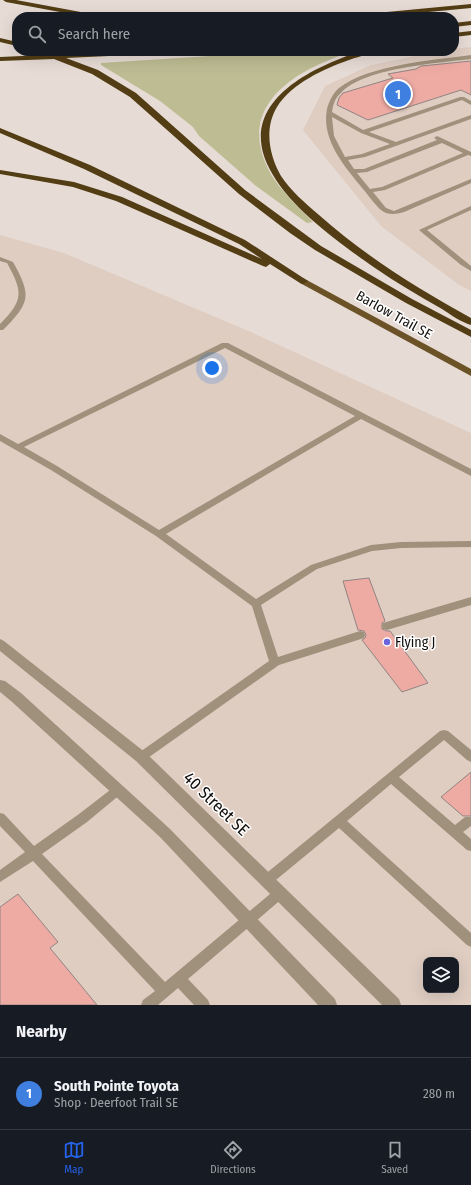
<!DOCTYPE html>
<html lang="en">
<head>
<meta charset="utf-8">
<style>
	body { margin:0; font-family:"Fira Sans Condensed",sans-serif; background:#20242c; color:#f1f3f6 }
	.controls { position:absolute; right:12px; bottom:12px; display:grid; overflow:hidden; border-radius:8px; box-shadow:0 4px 16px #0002 }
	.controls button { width:36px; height:36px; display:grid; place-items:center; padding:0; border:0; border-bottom:1px solid #363941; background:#171b24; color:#f1f3f6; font:20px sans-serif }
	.you { position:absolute; left:212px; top:368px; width:14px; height:14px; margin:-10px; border:3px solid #fff; border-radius:50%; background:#1a73e8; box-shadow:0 0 0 6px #1a73e833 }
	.badge { display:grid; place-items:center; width:26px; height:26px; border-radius:50%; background:#2563eb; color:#fff; font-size:13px; font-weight:700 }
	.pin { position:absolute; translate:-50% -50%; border:2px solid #fff; box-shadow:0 1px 4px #0006 }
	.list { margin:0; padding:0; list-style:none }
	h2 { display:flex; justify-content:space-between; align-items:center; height:52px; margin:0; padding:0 16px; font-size:17px }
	h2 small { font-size:13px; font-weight:400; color:#9ea1a6 }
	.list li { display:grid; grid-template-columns:26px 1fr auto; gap:12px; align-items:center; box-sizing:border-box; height:72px; padding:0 16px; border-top:1px solid #363941 }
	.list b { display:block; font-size:15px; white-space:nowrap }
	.list p { margin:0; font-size:13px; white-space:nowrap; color:#9ea1a6 }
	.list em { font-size:13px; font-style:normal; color:#9ea1a6 }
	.icon { flex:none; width:22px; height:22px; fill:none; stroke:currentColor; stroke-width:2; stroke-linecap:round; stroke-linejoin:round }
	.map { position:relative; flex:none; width:471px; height:1005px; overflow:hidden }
	.search { position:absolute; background:#171b24; box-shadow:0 4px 16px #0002; left:12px; right:12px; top:12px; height:44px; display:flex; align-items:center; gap:10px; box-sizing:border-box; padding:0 14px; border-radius:16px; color:#9ea1a6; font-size:15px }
	.sheet { height:124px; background:#171b24 }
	nav { display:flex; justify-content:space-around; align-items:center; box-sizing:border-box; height:56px; border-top:1px solid #363941; background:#171b24; font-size:11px; color:#9ea1a6 }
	nav a { display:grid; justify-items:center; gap:2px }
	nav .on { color:#2563eb }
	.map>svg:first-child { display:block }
	.built { fill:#dfcdc2; fill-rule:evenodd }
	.green { fill:#bebc93 }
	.building { fill:#eeaba3; stroke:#908482 }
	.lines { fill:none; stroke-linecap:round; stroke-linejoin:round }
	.service { fill:#9f917b; fill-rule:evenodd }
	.tertiary { fill:#9f917b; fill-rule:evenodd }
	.primary { fill:#6b5227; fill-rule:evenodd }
	.motorway { fill:#533d14; fill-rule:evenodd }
	.poi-dot { fill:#6964dd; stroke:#fff; stroke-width:1.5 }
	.labels { text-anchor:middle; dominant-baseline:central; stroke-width:3; stroke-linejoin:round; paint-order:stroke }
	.street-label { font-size:14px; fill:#130f0d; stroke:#fff }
	.poi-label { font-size:14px; fill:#130f0d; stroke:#fff; text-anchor:start }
	.near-street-label { font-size:17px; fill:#130f0d; stroke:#fff }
</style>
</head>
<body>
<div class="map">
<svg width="471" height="1005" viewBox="0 0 471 1005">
	<rect width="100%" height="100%" fill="#e7dcd5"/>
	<g class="built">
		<polygon points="471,47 471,291 459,285 381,226 303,130 325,86 371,65 440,51 454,51 454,49"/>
		<path d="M0,235L64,253L251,332L471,433V1005H0ZM426,960H456V990H426Z"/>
	</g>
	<path class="green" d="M286,51H355C297,68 231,106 272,176C283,193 299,208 313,222L307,223L256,186L199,136L193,127L160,101L101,65V63Z"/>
	<g class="building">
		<polygon points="471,61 471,95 461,90 368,120 337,105 339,98 343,93 393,78 388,74 416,69 421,66"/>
		<polygon points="369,578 385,621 382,623 382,629 387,631 390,631 428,683 402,692 362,640 365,638 366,635 364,631 358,630 343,581"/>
		<polygon points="471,772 471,816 463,816 441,797"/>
		<polygon points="18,894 58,942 50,948 97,1005 0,1005 0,907"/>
	</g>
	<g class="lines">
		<g class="service">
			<path d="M471,55V59C438,63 363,68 341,93C335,98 333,105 332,112L363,130L460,97H464L471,101V105L462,100L369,132L396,142L471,115V119L365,157L348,160L354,169H364L437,140L434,138L437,136L471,152V156L468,155L385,190L373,192L386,208L394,211L471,179V183L404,212C396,214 389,216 381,210C375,205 369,196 363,189C345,167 321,140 327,109C329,101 333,93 339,88C368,65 434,60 471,55ZM332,117L361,133L390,144L362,154L345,157L334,136ZM442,143L463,153L382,187L370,189L357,173L367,172Z"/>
			<polygon points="471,206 471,210 427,230 471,266 471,271 461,265 419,230"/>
			<path d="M0,257L13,262C32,296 30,303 3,330H0V324C24,300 23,292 7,263L0,261Z"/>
			<path d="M222,343H228L471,469V476L361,419L166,534L256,599L311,565L371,545L401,542L471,541V547L401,548L372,551L317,569L261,605L278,657L360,631L364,632L365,635L364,638L279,665L145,760L141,762L137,760L135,757L137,754L269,661L252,606L156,536L51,470L0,441V434L18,444ZM225,348L355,416L159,530L57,466L24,447Z"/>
			<polygon points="471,597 471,605 387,630 383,629 382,626 383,623"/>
			<polygon points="444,730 448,731 471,750 471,762 467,760 444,740 399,777 455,825 465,817 471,817 471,826 463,832 471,839 471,851 467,850 391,784 347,821 471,933 471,947 467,945 339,828 271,884 267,886 263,884 261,880 263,876 440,731"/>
			<polygon points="118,785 122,787 124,790 122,793 87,822 42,854 165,982 276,889 280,887 284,889 286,893 284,897 188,979 208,1000 210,1005 194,1005 178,988 158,1005 141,1005 143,1000 155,991 33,861 0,882 0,870 25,852 0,826 0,813 4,814 34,846 79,814 114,787"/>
		</g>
		<g class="tertiary">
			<polygon points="0,639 4,641 146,753 399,999 401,1005 382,1005 136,761 0,651"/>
			<polygon points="0,680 5,681 21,693 170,829 335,999 337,1005 318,1005 160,837 11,701 0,692"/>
		</g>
		<polygon class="primary" points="303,278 471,369 471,376 300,283 299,281"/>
		<g class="motorway">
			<polygon points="3,0 16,0 97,15 100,17 87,17 6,2"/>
			<polygon points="471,4 471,8 376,17 352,17 355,15"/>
			<polygon points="471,21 471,25 454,27 454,23"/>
			<polygon points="471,31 471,35 454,37 454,33"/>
			<polygon points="0,38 17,42 17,46 0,42"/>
			<polygon points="38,51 47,51 56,54 129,51 177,51 174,53 66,58 98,70 136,93 245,190 321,246 412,299 471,330 471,337 406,303 315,250 290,233 239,194 130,97 92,74 54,59 0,61 0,57 45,55"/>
			<path d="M361,51H371C366,56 356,57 349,60C324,69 292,83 277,107C264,128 269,155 281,176C291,191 305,203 319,215C365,256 417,288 471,318V325C461,322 451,315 442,309C419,296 397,283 375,268C342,245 293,210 273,175C231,106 307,69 361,51Z"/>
			<polygon points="0,128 90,165 245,240 308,281 303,284 300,283 270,264 266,267 263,266 116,201 73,187 0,174 0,170 74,182 122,197 262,259 239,244 84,169 0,133"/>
		</g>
	</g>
	<circle class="poi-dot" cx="387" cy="642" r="4"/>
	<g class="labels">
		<g class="street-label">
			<text transform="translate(394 315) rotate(29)">Barlow Trail SE</text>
		</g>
		<g class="poi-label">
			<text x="395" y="642">Flying J</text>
		</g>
		<g class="near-street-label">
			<text transform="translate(216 804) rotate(44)">40 Street SE</text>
		</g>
	</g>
</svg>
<div class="controls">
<button><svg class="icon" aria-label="layers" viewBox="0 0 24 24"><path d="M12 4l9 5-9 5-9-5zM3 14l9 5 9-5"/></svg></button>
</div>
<div class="you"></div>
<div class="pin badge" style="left:398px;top:94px;background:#3f7fe0">1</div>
<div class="search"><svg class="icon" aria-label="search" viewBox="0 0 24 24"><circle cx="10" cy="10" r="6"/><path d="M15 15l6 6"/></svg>Search here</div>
</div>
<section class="sheet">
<h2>Nearby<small></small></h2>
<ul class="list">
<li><span class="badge" style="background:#3f7fe0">1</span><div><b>South Pointe Toyota</b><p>Shop · Deerfoot Trail SE</p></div><em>280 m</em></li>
</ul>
</section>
<nav>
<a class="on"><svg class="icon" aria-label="map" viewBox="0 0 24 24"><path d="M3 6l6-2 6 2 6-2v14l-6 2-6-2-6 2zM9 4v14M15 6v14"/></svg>Map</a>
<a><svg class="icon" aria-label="directions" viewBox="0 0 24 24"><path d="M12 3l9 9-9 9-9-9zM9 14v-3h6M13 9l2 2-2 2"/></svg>Directions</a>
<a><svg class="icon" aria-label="saved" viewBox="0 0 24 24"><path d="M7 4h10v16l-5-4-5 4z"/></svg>Saved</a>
</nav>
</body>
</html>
